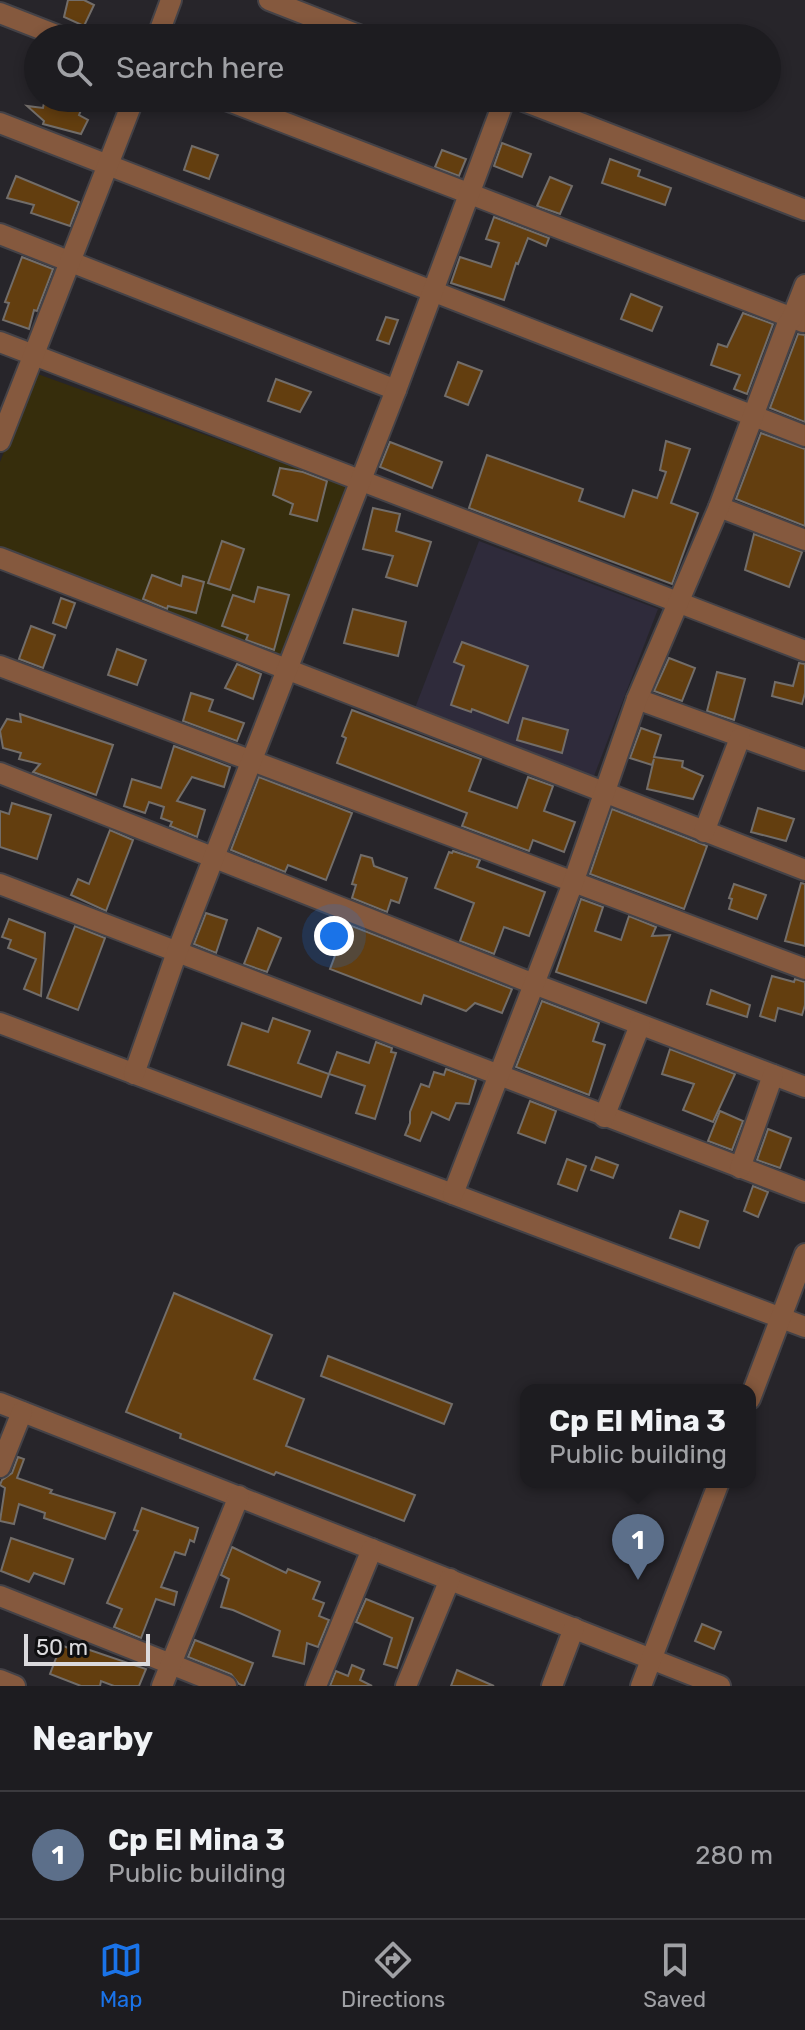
<!DOCTYPE html>
<html lang="en">
<head>
<meta charset="utf-8">
<style>
	body { margin:0; font-family:Rubik,sans-serif; background:#2a292d; color:#f1f3f6 }
	.scale { position:absolute; left:24px; bottom:20px; width:126px; box-sizing:border-box; padding-left:8px; border:4px solid #dbdadd; border-top:0; font-size:22px; line-height:28px; white-space:nowrap; color:#dbdadd; -webkit-text-stroke:6px #0f0f11; paint-order:stroke }
	.you { position:absolute; left:334px; top:936px; width:28px; height:28px; margin:-20px; border:6px solid #fff; border-radius:50%; background:#1a73e8; box-shadow:0 0 0 12px #1a73e833 }
	.badge { display:grid; place-items:center; width:52px; height:52px; border-radius:50%; background:#1a73e8; color:#fff; font-size:26px; font-weight:700 }
	.pin { position:absolute; translate:-50% -66px; filter:drop-shadow(0 2px 4px #0008) }
	.pin::after { content:''; position:absolute; top:42px; width:28px; height:24px; background:inherit; clip-path:polygon(0 0,100% 0,50% 100%) }
	.popup { position:absolute; left:520px; top:1384px; width:236px; height:104px; box-sizing:border-box; display:grid; place-content:center; border-radius:16px; background:#1d1c20; filter:drop-shadow(0 2px 6px #0005); font-size:26px; white-space:nowrap; color:#a0a1a5 }
	.popup b { font-size:30px; color:#f1f3f6 }
	.popup::after { content:''; position:absolute; left:50%; top:100%; margin-left:-16px; border:16px solid transparent; border-top-color:#1d1c20 }
	.list { margin:0; padding:0; list-style:none }
	h2 { display:flex; justify-content:space-between; align-items:center; height:104px; margin:0; padding:0 32px; font-size:34px }
	h2 small { font-size:26px; font-weight:400; color:#a0a1a5 }
	.list li { display:grid; grid-template-columns:52px 1fr auto; gap:24px; align-items:center; box-sizing:border-box; height:128px; padding:0 32px; border-top:2px solid #3b3a3e }
	.list b { display:block; font-size:30px; white-space:nowrap }
	.list p { margin:0; font-size:26px; white-space:nowrap; color:#a0a1a5 }
	.list em { font-size:26px; font-style:normal; color:#a0a1a5 }
	.icon { flex:none; width:44px; height:44px; fill:none; stroke:currentColor; stroke-width:2; stroke-linecap:round; stroke-linejoin:round }
	.map { position:relative; flex:none; width:805px; height:1686px; overflow:hidden }
	.search { position:absolute; background:#1d1c20; box-shadow:0 4px 12px #0003; left:24px; right:24px; top:24px; height:88px; display:flex; align-items:center; gap:20px; box-sizing:border-box; padding:0 28px; border-radius:44px; color:#a0a1a5; font-size:30px }
	.sheet { height:232px; background:#1d1c20 }
	nav { display:flex; justify-content:space-around; align-items:center; box-sizing:border-box; height:112px; border-top:2px solid #3b3a3e; background:#1d1c20; font-size:22px; color:#a0a1a5 }
	nav a { display:grid; justify-items:center; gap:4px }
	nav .on { color:#1a73e8 }
	.map>svg:first-child { display:block }
	.education { fill:#2f2b3b }
	.sand { fill:#362d0c }
	.building { fill:#633e0f; stroke:#726d69; stroke-width:2 }
	.lines { fill:none; stroke-linecap:round; stroke-linejoin:round }
	.minor-casing { stroke:#444247; stroke-width:24 }
	.minor { stroke:#85593e; stroke-width:20 }
</style>
</head>
<body>
<div class="map">
<svg width="805" height="1686" viewBox="0 0 805 1686">
	<rect width="100%" height="100%" fill="#27252a"/>
	<polygon class="education" points="479,541 658,609 594,776 415,708"/>
	<polygon class="sand" points="35,373 354,489 289,664 0,553 0,462"/>
	<g class="building">
		<polygon points="68,0 84,0 94,5 84,26 64,17"/>
		<polygon points="45,98 86,98 79,115 88,120 81,134 43,124 44,121 27,106 43,108"/>
		<polygon points="502,143 531,154 522,177 494,166"/>
		<polygon points="192,146 218,155 209,179 184,170"/>
		<polygon points="442,150 466,159 459,176 435,167"/>
		<polygon points="610,159 640,170 638,176 671,188 665,205 602,183"/>
		<polygon points="16,176 79,202 70,226 31,213 34,205 7,198"/>
		<polygon points="550,177 572,186 560,214 537,206"/>
		<polygon points="494,217 549,238 546,246 528,238 518,264 516,263 504,300 451,283 460,257 491,267 499,243 486,239"/>
		<polygon points="22,257 53,269 37,311 34,310 29,329 3,320 9,303 5,302"/>
		<polygon points="631,294 662,307 652,331 621,319"/>
		<polygon points="743,313 773,324 747,394 734,389 740,375 711,365 718,344 727,347"/>
		<polygon points="386,317 398,320 389,344 377,340"/>
		<polygon points="798,334 805,335 805,422 770,408"/>
		<polygon points="458,362 482,371 468,405 445,396"/>
		<polygon points="276,379 311,392 300,412 268,401"/>
		<polygon points="761,433 805,449 805,526 736,499"/>
		<polygon points="666,441 690,449 671,503 698,513 672,584 469,508 487,455 583,489 579,501 624,517 633,490 657,498 666,472 660,470"/>
		<polygon points="390,442 442,462 432,488 380,467"/>
		<polygon points="280,468 303,472 327,481 317,521 290,514 293,504 273,495"/>
		<polygon points="373,508 400,514 396,531 431,542 417,586 386,577 393,556 363,549"/>
		<polygon points="754,534 802,552 789,587 745,570"/>
		<polygon points="222,541 244,549 230,590 208,583"/>
		<polygon points="152,575 181,586 183,576 204,582 196,613 168,606 167,609 143,599"/>
		<polygon points="258,587 289,595 274,650 246,640 248,635 222,626 233,595 254,602"/>
		<polygon points="61,598 75,603 66,628 53,623"/>
		<polygon points="353,609 406,622 398,656 344,643"/>
		<polygon points="31,626 55,635 43,668 19,659"/>
		<polygon points="462,642 528,666 508,723 472,709 471,712 451,705 464,666 454,662"/>
		<polygon points="117,649 146,660 137,685 108,675"/>
		<polygon points="669,658 695,668 682,701 654,691"/>
		<polygon points="799,663 805,664 805,693 802,704 772,696 775,682 793,686"/>
		<polygon points="237,664 261,674 253,699 225,688"/>
		<polygon points="717,672 745,679 734,720 707,711"/>
		<polygon points="191,693 213,700 209,711 244,723 237,741 183,721"/>
		<polygon points="352,710 481,759 469,791 517,808 528,777 553,786 544,811 575,822 564,852 533,840 529,851 462,826 467,813 337,763 346,738 342,736"/>
		<polygon points="20,714 113,745 96,795 33,772 40,764 19,759 21,753 3,748 0,731 7,719 21,722"/>
		<polygon points="523,718 568,730 562,753 517,740"/>
		<polygon points="641,728 661,735 654,757 683,761 682,767 703,776 693,799 647,789 654,759 652,765 630,758"/>
		<polygon points="174,746 230,767 224,787 192,777 177,801 205,810 197,837 170,826 172,822 161,818 164,807 149,802 145,813 124,806 132,779 161,788"/>
		<polygon points="259,777 352,813 326,880 288,865 285,872 231,850"/>
		<polygon points="12,803 51,815 37,859 0,847 0,811 9,814"/>
		<polygon points="758,808 794,819 786,841 751,832"/>
		<polygon points="612,809 707,846 684,909 590,874"/>
		<polygon points="110,830 133,840 106,911 71,895 78,879 89,884"/>
		<polygon points="453,851 480,860 477,867 545,892 529,936 504,927 494,954 460,941 474,903 435,888 449,852 452,853"/>
		<polygon points="361,855 372,858 374,866 407,878 399,903 391,900 387,912 352,898 356,885 352,884"/>
		<polygon points="801,883 805,884 805,946 785,941"/>
		<polygon points="734,884 766,895 757,919 729,909 732,899 729,898"/>
		<polygon points="581,899 603,907 595,931 621,940 629,916 656,927 652,936 670,935 646,1003 556,972"/>
		<polygon points="206,913 227,920 216,953 194,944"/>
		<polygon points="9,919 45,933 41,996 24,989 36,959 8,948 11,940 2,937"/>
		<polygon points="347,924 512,989 502,1013 475,1003 466,1011 424,995 421,1004 330,969"/>
		<polygon points="75,926 105,938 78,1010 47,998"/>
		<polygon points="258,928 281,938 267,972 244,964"/>
		<polygon points="772,976 794,982 795,979 805,982 805,1005 802,1015 778,1008 775,1021 760,1016"/>
		<polygon points="711,990 750,1005 747,1017 707,1004"/>
		<polygon points="542,1001 599,1023 593,1041 605,1045 589,1095 516,1067"/>
		<polygon points="273,1018 310,1031 298,1063 329,1074 321,1097 228,1065 242,1023 268,1032"/>
		<polygon points="376,1042 392,1048 391,1052 396,1053 375,1119 356,1113 365,1086 329,1074 337,1052 369,1063"/>
		<polygon points="670,1049 735,1074 713,1122 683,1110 694,1084 662,1074"/>
		<polygon points="446,1069 476,1080 469,1104 456,1103 449,1120 432,1112 420,1141 405,1135 410,1123 410,1112 421,1084 429,1087 434,1072 444,1075"/>
		<polygon points="530,1101 556,1111 545,1143 518,1133"/>
		<polygon points="720,1111 743,1121 732,1150 708,1141"/>
		<polygon points="768,1129 791,1138 780,1168 757,1160"/>
		<polygon points="596,1157 618,1165 613,1178 591,1170"/>
		<polygon points="567,1159 586,1166 577,1191 558,1184"/>
		<polygon points="753,1186 768,1192 758,1217 744,1211"/>
		<polygon points="680,1211 708,1221 699,1248 670,1238"/>
		<polygon points="174,1293 272,1335 254,1379 304,1399 286,1446 415,1495 404,1521 276,1472 274,1475 180,1438 181,1434 126,1412"/>
		<polygon points="328,1356 452,1404 444,1424 321,1376"/>
		<polygon points="18,1457 24,1459 17,1478 52,1490 50,1493 115,1513 105,1539 44,1518 45,1513 19,1504 14,1524 0,1521 5,1488 0,1485 2,1480 12,1473"/>
		<polygon points="142,1508 198,1528 194,1542 190,1540 185,1555 175,1552 161,1587 177,1592 174,1605 156,1599 141,1638 114,1627 122,1609 107,1603 138,1531 134,1530"/>
		<polygon points="11,1538 73,1559 64,1584 34,1573 29,1582 1,1571"/>
		<polygon points="232,1547 286,1573 288,1569 320,1582 313,1599 324,1603 319,1616 329,1620 318,1647 307,1643 304,1664 273,1656 280,1631 233,1610 221,1607 229,1579 221,1575"/>
		<polygon points="366,1599 413,1618 397,1668 384,1664 392,1638 356,1622"/>
		<polygon points="702,1624 721,1632 714,1649 695,1641"/>
		<polygon points="195,1640 253,1663 244,1686 239,1684 231,1674 188,1657"/>
		<polygon points="61,1645 73,1650 75,1645 146,1669 139,1686 114,1686 101,1681 100,1686 81,1686 50,1674"/>
		<polygon points="352,1665 364,1670 360,1680 372,1686 330,1686 336,1671 348,1676"/>
		<polygon points="457,1670 494,1686 451,1686"/>
	</g>
	<g class="lines">
		<g class="minor-casing">
			<g id="minor">
				<polyline points="269,0 366,38"/>
				<polyline points="0,13 64,38"/>
				<polyline points="157,38 171,0"/>
				<polyline points="221,98 803,322"/>
				<polyline points="516,98 805,210"/>
				<polyline points="0,123 805,436"/>
				<polyline points="0,234 396,390"/>
				<polyline points="0,342 805,651"/>
				<polyline points="0,441 134,98"/>
				<polyline points="719,507 805,540"/>
				<polyline points="0,558 805,870"/>
				<polyline points="0,666 805,969"/>
				<polyline points="637,699 805,760"/>
				<polyline points="0,773 534,984 805,1087"/>
				<polyline points="704,832 740,738"/>
				<polyline points="0,884 805,1192"/>
				<polyline points="0,1023 805,1327"/>
				<polyline points="134,1074 177,952 396,390 505,98"/>
				<polyline points="604,1117 640,1025"/>
				<polyline points="740,1168 773,1075"/>
				<polyline points="453,1194 573,883 637,699 719,507 787,325 792,318 805,285"/>
				<polyline points="750,1399 805,1254"/>
				<polyline points="0,1403 720,1686"/>
				<polyline points="0,1467 22,1412"/>
				<polyline points="0,1596 226,1686"/>
				<polyline points="0,1680 15,1686"/>
				<polyline points="162,1686 239,1496"/>
				<polyline points="316,1686 372,1549"/>
				<polyline points="406,1686 450,1579"/>
				<polyline points="552,1686 574,1628"/>
				<polyline points="641,1686 719,1482"/>
			</g>
		</g>
		<use href="#minor" class="minor"/>
	</g>
</svg>
<div class="scale">50 m</div>
<div class="you"></div>
<div class="pin badge" style="left:638px;top:1580px;background:#5c6f8a">1</div>
<div class="popup"><b>Cp El Mina 3</b>Public building</div>
<div class="search"><svg class="icon" aria-label="search" viewBox="0 0 24 24"><circle cx="10" cy="10" r="6"/><path d="M15 15l6 6"/></svg>Search here</div>
</div>
<section class="sheet">
<h2>Nearby<small></small></h2>
<ul class="list">
<li><span class="badge" style="background:#5c6f8a">1</span><div><b>Cp El Mina 3</b><p>Public building</p></div><em>280 m</em></li>
</ul>
</section>
<nav>
<a class="on"><svg class="icon" aria-label="map" viewBox="0 0 24 24"><path d="M3 6l6-2 6 2 6-2v14l-6 2-6-2-6 2zM9 4v14M15 6v14"/></svg>Map</a>
<a><svg class="icon" aria-label="directions" viewBox="0 0 24 24"><path d="M12 3l9 9-9 9-9-9zM9 14v-3h6M13 9l2 2-2 2"/></svg>Directions</a>
<a><svg class="icon" aria-label="saved" viewBox="0 0 24 24"><path d="M7 4h10v16l-5-4-5 4z"/></svg>Saved</a>
</nav>
</body>
</html>
